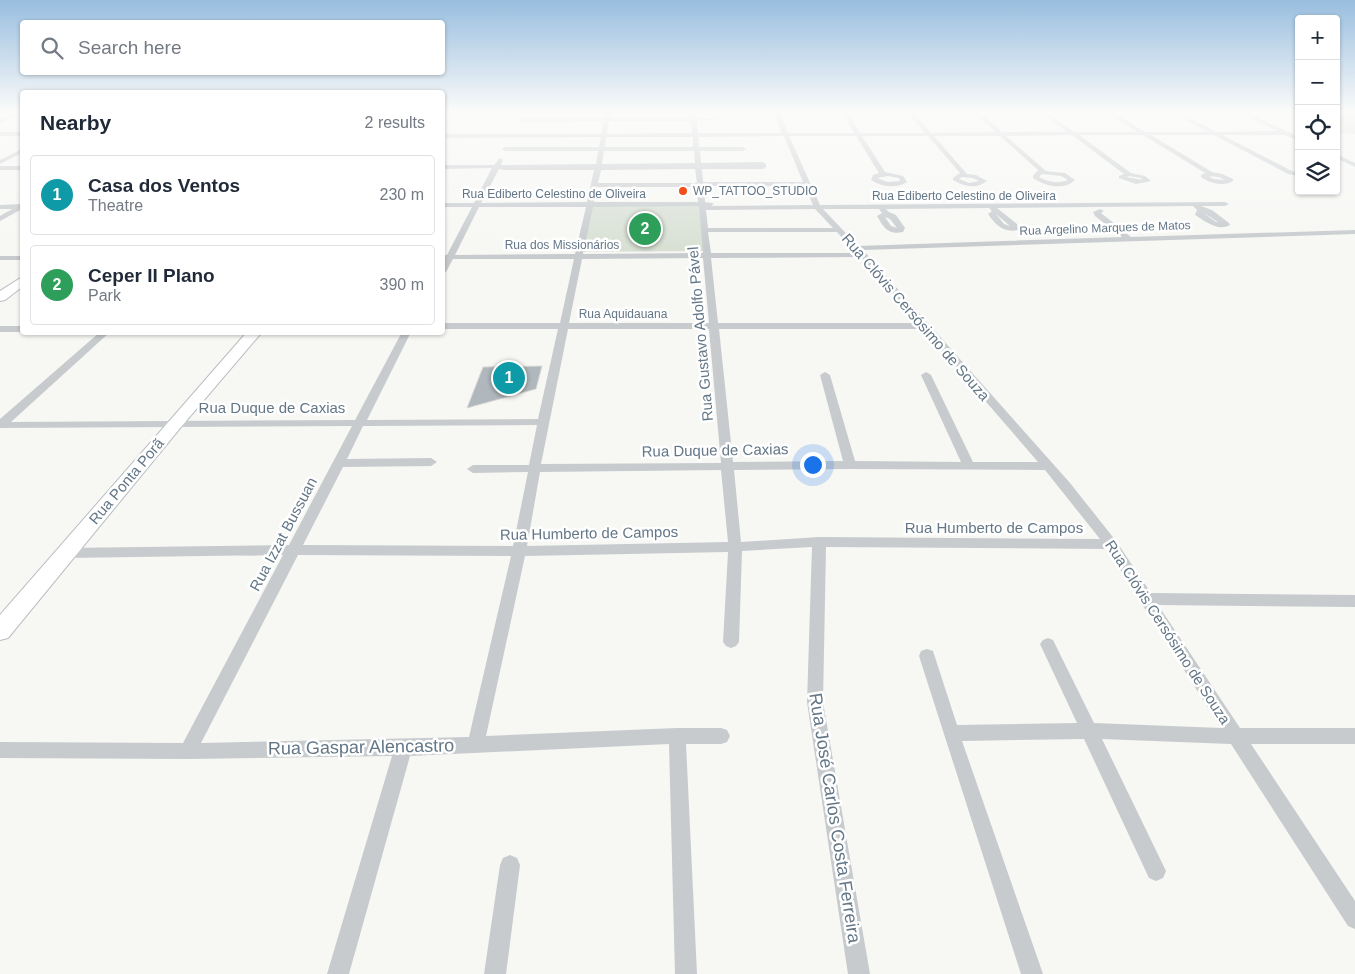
<!DOCTYPE html>
<html lang="en">
<head>
<meta charset="utf-8">
<style>
	body { margin:0; font-family:Helvetica,sans-serif; background:#f2f2f3; color:#1f2937 }
	.controls { position:absolute; right:15px; top:15px; display:grid; overflow:hidden; border-radius:5px; box-shadow:0 1px 4px #0004 }
	.controls button { width:45px; height:45px; display:grid; place-items:center; padding:0; border:0; border-bottom:1px solid #e0e1e3; background:#fff; color:#1f2937; font:25px sans-serif }
	.you { position:absolute; left:812px; top:464px; width:18px; height:18px; margin:-12px; border:4px solid #fff; border-radius:50%; background:#1a73e8; box-shadow:0 0 0 8px #1a73e833 }
	.badge { display:grid; place-items:center; width:32px; height:32px; border-radius:50%; background:#f14e1a; color:#fff; font-size:16px; font-weight:700 }
	.pin { position:absolute; translate:-50% -50%; border:2px solid #fff; box-shadow:0 1px 5px #0006 }
	.list { margin:0; padding:0; list-style:none }
	h2 { display:flex; justify-content:space-between; align-items:center; height:65px; margin:0; padding:0 20px; font-size:21px }
	h2 small { font-size:16px; font-weight:400; color:#747a83 }
	.list li { display:grid; grid-template-columns:32px 1fr auto; gap:15px; align-items:center; box-sizing:border-box; height:80px; margin:0 10px 10px; padding:0 10px; border:1px solid #e0e1e3; border-radius:5px }
	.list b { display:block; font-size:19px; white-space:nowrap }
	.list p { margin:0; font-size:16px; white-space:nowrap; color:#747a83 }
	.list em { font-size:16px; font-style:normal; color:#747a83 }
	.icon { flex:none; width:28px; height:28px; fill:none; stroke:currentColor; stroke-width:2; stroke-linecap:round; stroke-linejoin:round }
	.map { position:relative; flex:none; width:1355px; height:974px; overflow:hidden }
	.search { position:absolute; background:#fff; box-shadow:0 1px 4px #0004; left:20px; top:20px; width:425px; height:55px; display:flex; align-items:center; gap:12px; box-sizing:border-box; padding:0 18px; border-radius:5px; color:#747a83; font-size:19px }
	.panel { position:absolute; background:#fff; box-shadow:0 1px 4px #0004; left:20px; top:90px; width:425px; height:245px; border-radius:5px }
	.map>svg:first-child { display:block }
	.green { fill:#d8e0d4 }
	.lines { fill:none; stroke-linecap:round; stroke-linejoin:round }
	.stream { stroke:#c1cdd2; stroke-width:1 }
	.building { fill:#b0b8bd; stroke:#d9d9d6 }
	.secondary-casing { stroke:#b9bec3; stroke-width:2 }
	.street { fill:#c7cbce; fill-rule:evenodd }
	.secondary { fill:#fff; fill-rule:evenodd }
	.poi-dot { fill:#f14e1a; stroke:#fff; stroke-width:2 }
	.labels { text-anchor:middle; dominant-baseline:central; stroke-width:5; stroke-linejoin:round; paint-order:stroke }
	.far-poi-label { font-size:12px; fill:#647787; stroke:#fff; text-anchor:start }
	.far-street-label { font-size:12px; fill:#647787; stroke:#fff }
	.street-label { font-size:15px; fill:#647787; stroke:#fff }
	.near-street-label { font-size:18px; fill:#647787; stroke:#fff }
</style>
</head>
<body>
<div class="map">
<svg width="1355" height="974" viewBox="0 0 1355 974">
	<rect width="100%" height="100%" fill="#f7f7f4"/>
	<g class="green">
		<polygon points="1336,112 1355,115 1355,134 1336,133"/>
		<polygon points="592,206 700,206 704,251 582,252"/>
	</g>
	<g class="lines">
		<polyline class="stream" points="1336,117 1355,123"/>
	</g>
	<polygon class="building" points="542,366 536,389 467,408 483,367"/>
	<g class="lines">
		<g class="secondary-casing">
			<g id="secondary">
				<polygon points="22,277 22,287 5,300 0,301 0,291"/>
				<polygon points="247,332 262,332 181,427 8,638 0,640 0,615"/>
			</g>
		</g>
		<g class="street">
			<polygon points="17,112 22,113 0,123 0,119"/>
			<path d="M605,112H611L610,118H691L690,112H696V118L723,119L697,121L698,133H782L773,112H779L788,133H854L841,112H847L860,133H925L907,112H913L931,133L996,132L973,112H979L1002,132H1067L1040,112H1046L1074,132H1137L1106,112H1113L1145,132H1208L1172,112H1179L1216,132L1278,131L1238,112H1245L1299,137V141L1285,135H1222L1292,171L1299,172V176L1288,174L1214,135H1151L1212,172L1222,174L1233,179V181C1223,187 1210,183 1201,177V175L1205,173L1143,135H1079L1131,173L1145,176L1151,181L1136,184L1119,178V176L1124,174L1072,135L1006,136L1046,171L1065,173L1075,180C1064,191 1045,186 1033,178V176L1038,170L1000,136H934L967,174L976,175L987,181C977,189 964,187 953,180V178L960,173L928,136H862L885,172L903,176L907,182C896,189 882,187 871,180L873,175L879,173L856,136H789L820,205L1225,202L1229,204L1225,206H1201L1212,210L1229,223L1230,225C1218,232 1205,221 1195,215L1197,210L1193,206L997,208L1017,224L1018,230C1003,233 996,225 988,214L992,211L989,208L886,209L889,212L896,215L905,228L903,232C888,235 884,228 877,216L882,213L879,209H823L858,246L1122,237L1095,216L1093,212L1100,209L1104,211L1101,213L1131,237L1355,230V234L863,250L1070,483L1116,541L1151,593L1355,595V607L1158,605L1240,728H1355V744H1251L1355,901V929L1348,926L1231,744L1102,739L1166,871L1163,878L1156,881L1149,878L1084,739L962,741L1043,974H1021L919,656L921,651L927,649L933,651L957,725L1077,723L1040,644L1043,640L1048,638L1053,640L1094,723L1221,728L1107,549L826,547L823,702L870,974H848L807,702L812,547L742,551L739,642L736,646L731,648L726,646L723,642L728,552L525,556L486,736L677,728H721L727,730L730,736L727,742L721,744H686L697,974H675L669,744L410,756L349,974H327L392,756L188,759L0,758V742L183,743L283,555L66,558L61,557L59,553L61,549L66,548L289,545L352,426L0,428V419L100,332H110L11,422L355,420L402,332H411L367,420L538,419L558,329H442V323H560L574,259H453L446,272L442,274L444,259H442V255H447L472,207H442V203H474L492,168L442,169V165H494L500,158L503,160L501,165L596,164L598,151H505L502,149L505,147H599L601,137L442,138V134H601L604,121L521,122L518,120L521,118H604ZM609,121H691L692,133L607,134ZM784,136L803,182H703L702,169H763L766,167V164L763,162L701,163L700,151H743L746,149L743,147H699L698,137ZM606,137H693V147H605ZM604,151H694L695,163L602,164ZM499,169L505,170H594L587,202L481,203ZM695,169L697,183H598L601,170ZM1042,174L1061,176L1068,180C1058,184 1048,182 1039,177ZM888,176L899,178L900,181L888,182L877,178ZM1129,176L1141,178L1142,180L1127,177ZM1209,176L1219,177L1225,180L1213,179ZM962,177L973,178L979,181L969,183L959,179ZM704,186H805L813,205L711,206L714,204L712,203L705,202ZM597,187H697L698,202H594ZM699,206L703,253L583,254L593,207ZM479,207H586L575,254L455,255ZM815,209L833,228H708L706,210ZM1202,212L1218,222H1216ZM996,214L1010,226L1004,224ZM885,217L890,219L897,228L891,226ZM708,232H837L856,253H711ZM861,257L918,323H718L711,258ZM703,258L709,323H569L582,259ZM568,329H709L721,463L541,464ZM719,329H923L1038,462H973L931,375L926,372L921,375L961,462L855,461L830,375L825,372L820,375L843,461L733,462ZM537,425L529,465H473L467,469L473,473L528,472L513,546L303,545L343,467L431,466L437,462L431,458L347,459L363,426ZM850,469L1045,470L1100,539L819,537L741,542L734,470ZM721,470L728,542L527,546L540,472ZM298,555L511,556L469,737L201,743Z"/>
			<rect x="0" y="132" width="22" height="4"/>
			<polygon points="22,149 22,153 0,164 0,160"/>
			<polygon points="1336,154 1355,163 1355,167 1336,158"/>
			<rect x="0" y="166" width="22" height="4"/>
			<polygon points="22,204 22,209 0,221 0,216 12,209 0,209 0,205"/>
			<rect x="0" y="256" width="22" height="4"/>
			<rect x="0" y="326" width="22" height="6"/>
			<polygon points="510,855 517,858 520,865 506,974 484,974 500,865 503,858"/>
		</g>
		<use href="#secondary" class="secondary"/>
	</g>
	<linearGradient id="sky" x2="0" y2="1"><stop stop-color="#98bedf"/><stop offset="0.45" stop-color="#fbfbfa"/><stop offset="1" stop-color="#fbfbfa" stop-opacity="0"/></linearGradient>
	<rect width="1355" height="248" fill="url(#sky)"/>
	<circle class="poi-dot" cx="683" cy="191" r="5"/>
	<g class="labels">
		<g class="far-poi-label">
			<text x="693" y="191">WP_TATTOO_STUDIO</text>
		</g>
		<g class="far-street-label">
			<text x="554" y="194">Rua Ediberto Celestino de Oliveira</text>
			<text x="964" y="196">Rua Ediberto Celestino de Oliveira</text>
			<text transform="translate(1105 228) rotate(-2)">Rua Argelino Marques de Matos</text>
			<text x="562" y="245">Rua dos Missionários</text>
			<text x="623" y="314">Rua Aquidauana</text>
		</g>
		<g class="street-label">
			<text transform="translate(916 317) rotate(49)">Rua Clóvis Cersósimo de Souza</text>
			<text transform="translate(700 334) rotate(-95)">Rua Gustavo Adolfo Pável</text>
			<text x="272" y="407">Rua Duque de Caxias</text>
			<text transform="translate(715 450) rotate(-1)">Rua Duque de Caxias</text>
			<text transform="translate(126 481) rotate(-50)">Rua Ponta Porã</text>
			<text x="994" y="527">Rua Humberto de Campos</text>
			<text transform="translate(589 533) rotate(-1)">Rua Humberto de Campos</text>
			<text transform="translate(283 534) rotate(-62)">Rua Izzat Bussuan</text>
			<text transform="translate(1168 632) rotate(57)">Rua Clóvis Cersósimo de Souza</text>
		</g>
		<g class="near-street-label">
			<text transform="translate(361 747) rotate(-1)">Rua Gaspar Alencastro</text>
			<text transform="translate(835 818) rotate(81)">Rua José Carlos Costa Ferreira</text>
		</g>
	</g>
</svg>
<div class="controls">
<button>+</button>
<button>−</button>
<button><svg class="icon" aria-label="locate" viewBox="0 0 24 24"><circle cx="12" cy="12" r="6"/><path d="M12 2v4M12 18v4M2 12h4M18 12h4"/></svg></button>
<button><svg class="icon" aria-label="layers" viewBox="0 0 24 24"><path d="M12 4l9 5-9 5-9-5zM3 14l9 5 9-5"/></svg></button>
</div>
<div class="you"></div>
<div class="pin badge" style="left:509px;top:378px;background:#0f9aa8">1</div>
<div class="pin badge" style="left:645px;top:229px;background:#2e9e5b">2</div>
<div class="search"><svg class="icon" aria-label="search" viewBox="0 0 24 24"><circle cx="10" cy="10" r="6"/><path d="M15 15l6 6"/></svg>Search here</div>
<section class="panel">
<h2>Nearby<small>2 results</small></h2>
<ul class="list">
<li><span class="badge" style="background:#0f9aa8">1</span><div><b>Casa dos Ventos</b><p>Theatre</p></div><em>230 m</em></li>
<li><span class="badge" style="background:#2e9e5b">2</span><div><b>Ceper II Plano</b><p>Park</p></div><em>390 m</em></li>
</ul>
</section>
</div>
</body>
</html>
